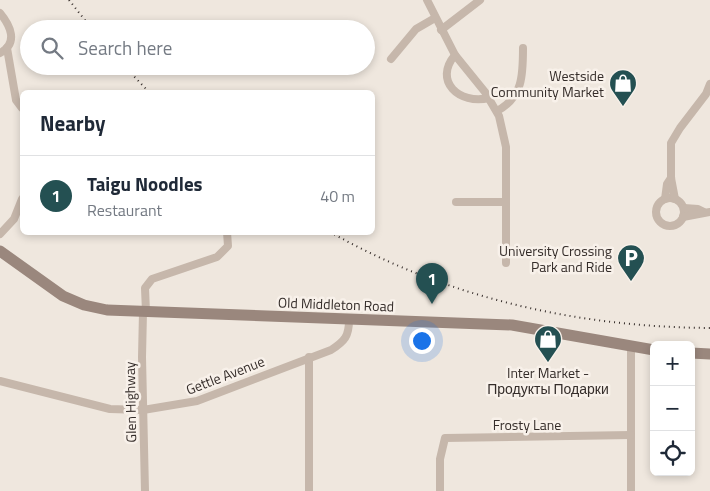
<!DOCTYPE html>
<html lang="en">
<head>
<meta charset="utf-8">
<style>
	body { margin:0; font-family:"Titillium Web",sans-serif; background:#f6f6f7; color:#1f2937 }
	.controls { position:absolute; right:15px; bottom:15px; display:grid; overflow:hidden; border-radius:8px; box-shadow:0 2px 8px #0003 }
	.controls button { width:45px; height:45px; display:grid; place-items:center; padding:0; border:0; border-bottom:1px solid #e0e1e3; background:#fff; color:#1f2937; font:25px sans-serif }
	.you { position:absolute; left:421px; top:340px; width:18px; height:18px; margin:-12px; border:4px solid #fff; border-radius:50%; background:#1a73e8; box-shadow:0 0 0 8px #1a73e833 }
	.badge { display:grid; place-items:center; width:32px; height:32px; border-radius:50%; background:#245052; color:#fff; font-size:16px; font-weight:700 }
	.pin { position:absolute; translate:-50% -41px; filter:drop-shadow(0 1px 2px #0008) }
	.pin::after { content:''; position:absolute; top:26px; width:18px; height:15px; background:inherit; clip-path:polygon(0 0,100% 0,50% 100%) }
	.list { margin:0; padding:0; list-style:none }
	h2 { display:flex; justify-content:space-between; align-items:center; height:65px; margin:0; padding:0 20px; font-size:21px }
	h2 small { font-size:16px; font-weight:400; color:#747a83 }
	.list li { display:grid; grid-template-columns:32px 1fr auto; gap:15px; align-items:center; box-sizing:border-box; height:80px; padding:0 20px; border-top:1px solid #e0e1e3 }
	.list b { display:block; font-size:19px; white-space:nowrap }
	.list p { margin:0; font-size:16px; white-space:nowrap; color:#747a83 }
	.list em { font-size:16px; font-style:normal; color:#747a83 }
	.icon { flex:none; width:28px; height:28px; fill:none; stroke:currentColor; stroke-width:2; stroke-linecap:round; stroke-linejoin:round }
	.map { position:relative; flex:none; width:710px; height:491px; overflow:hidden }
	.search { position:absolute; background:#fff; box-shadow:0 2px 8px #0003; left:20px; top:20px; width:355px; height:55px; display:flex; align-items:center; gap:12px; box-sizing:border-box; padding:0 18px; border-radius:28px; color:#747a83; font-size:19px }
	.panel { position:absolute; background:#fff; box-shadow:0 2px 8px #0003; left:20px; top:90px; width:355px; height:145px; border-radius:8px }
	.map>svg:first-child { display:block }
	.lines { fill:none; stroke-linecap:round; stroke-linejoin:round }
	.street { stroke:#c6b7ab; stroke-width:8 }
	.secondary { stroke:#9a877d; stroke-width:11 }
	.rail { stroke:#352d2a; stroke-width:2; stroke-dasharray:1 4; stroke-linecap:butt }
	.labels { text-anchor:middle; dominant-baseline:central; stroke-width:5; stroke-linejoin:round; paint-order:stroke }
	.poi-label { font-size:14px; fill:#352d2a; stroke:#f8f1ea; text-anchor:end }
	.street-label { font-size:14px; fill:#352d2a; stroke:#f8f1ea }
</style>
</head>
<body>
<div class="map">
<svg width="710" height="491" viewBox="0 0 710 491">
	<rect width="100%" height="100%" fill="#efe7de"/>
	<g class="lines">
		<g class="street">
			<polyline points="427,0 455,55 485,92 499,116 506,147 506,263"/>
			<path d="M0,13C10,25 19,43 0,53"/>
			<polyline points="441,30 480,0"/>
			<polyline points="7,48 16,100 22,108"/>
			<path d="M455,55C433,81 459,105 489,98"/>
			<polyline points="391,59 416,29 435,18"/>
			<path d="M497,111C523,97 523,75 523,48"/>
			<circle cx="670" cy="212" r="14"/>
			<polyline points="665,199 667,184 671,178"/>
			<polyline points="675,199 671,178 671,143 680,128 706,94 710,84"/>
			<polyline points="456,202 506,202"/>
			<polyline points="684,208 698,209 704,212"/>
			<polyline points="683,217 710,212"/>
			<polyline points="0,234 14,219 22,199"/>
			<polyline points="143,312 142,357 145,491"/>
			<polyline points="146,312 145,288 152,279 217,257 228,246 227,232"/>
			<polyline points="631,346 631,491"/>
			<polyline points="309,357 309,491"/>
			<path d="M0,381L110,409L143,410L197,401L331,350C345,341 349,336 349,320"/>
			<polyline points="440,491 440,459 445,438 631,435"/>
		</g>
		<g class="secondary">
			<polyline points="0,251 63,296 84,305 107,310 512,325 654,350"/>
			<polyline points="691,353 710,354"/>
		</g>
		<g class="rail">
			<polyline points="69,0 92,29"/>
			<polyline points="124,66 149,92"/>
			<path d="M330,232C447,298 577,327 710,328"/>
		</g>
	</g>
	<defs>
		<g id="shop-pin" transform="scale(1.4375)"><path d="M0 17L-7.5 6A9.5 9.5 0 1 1 7.5 6Z" fill="#245052" stroke="#f8f1ea"/><path d="M-5-2.5h2.3a2.7 3.5 0 0 1 5.4 0H5L5.5 6h-11ZM-1.5-2.5h3a1.5 2.3 0 0 0-3 0Z" fill="#fff"/></g>
		<g id="parking-pin" transform="scale(1.4375)"><path d="M0 17L-7.5 6A9.5 9.5 0 1 1 7.5 6Z" fill="#245052" stroke="#f8f1ea"/><path d="M-3.5-5.5H1a3.5 3.5 0 0 1 0 7H-1V5.5H-3.5ZM-1-3.4V-.6H.8a1.4 1.4 0 0 0 0-2.8Z" fill="#fff"/></g>
	</defs>
	<g fill-rule="evenodd">
		<use href="#shop-pin" x="623" y="83"/>
		<use href="#parking-pin" x="631" y="258"/>
		<use href="#shop-pin" x="548" y="339"/>
	</g>
	<g class="labels">
		<g class="poi-label">
			<text x="604" y="75">Westside<tspan x="604" dy="16">Community Market</tspan></text>
			<text x="612" y="250">University Crossing<tspan x="612" dy="16">Park and Ride</tspan></text>
			<text x="548" y="372" text-anchor="middle">Inter Market -<tspan x="548" dy="16">Продукты Подарки</tspan></text>
		</g>
		<g class="street-label">
			<text transform="translate(336 304) rotate(2)">Old Middleton Road</text>
			<text transform="translate(225 375) rotate(-21)">Gettle Avenue</text>
			<text transform="translate(130 402) rotate(-91)">Glen Highway</text>
			<text x="527" y="424">Frosty Lane</text>
		</g>
	</g>
</svg>
<div class="controls">
<button>+</button>
<button>−</button>
<button><svg class="icon" aria-label="locate" viewBox="0 0 24 24"><circle cx="12" cy="12" r="6"/><path d="M12 2v4M12 18v4M2 12h4M18 12h4"/></svg></button>
</div>
<div class="you"></div>
<div class="pin badge" style="left:432px;top:304px">1</div>
<div class="search"><svg class="icon" aria-label="search" viewBox="0 0 24 24"><circle cx="10" cy="10" r="6"/><path d="M15 15l6 6"/></svg>Search here</div>
<section class="panel">
<h2>Nearby<small></small></h2>
<ul class="list">
<li><span class="badge">1</span><div><b>Taigu Noodles</b><p>Restaurant</p></div><em>40 m</em></li>
</ul>
</section>
</div>
</body>
</html>
